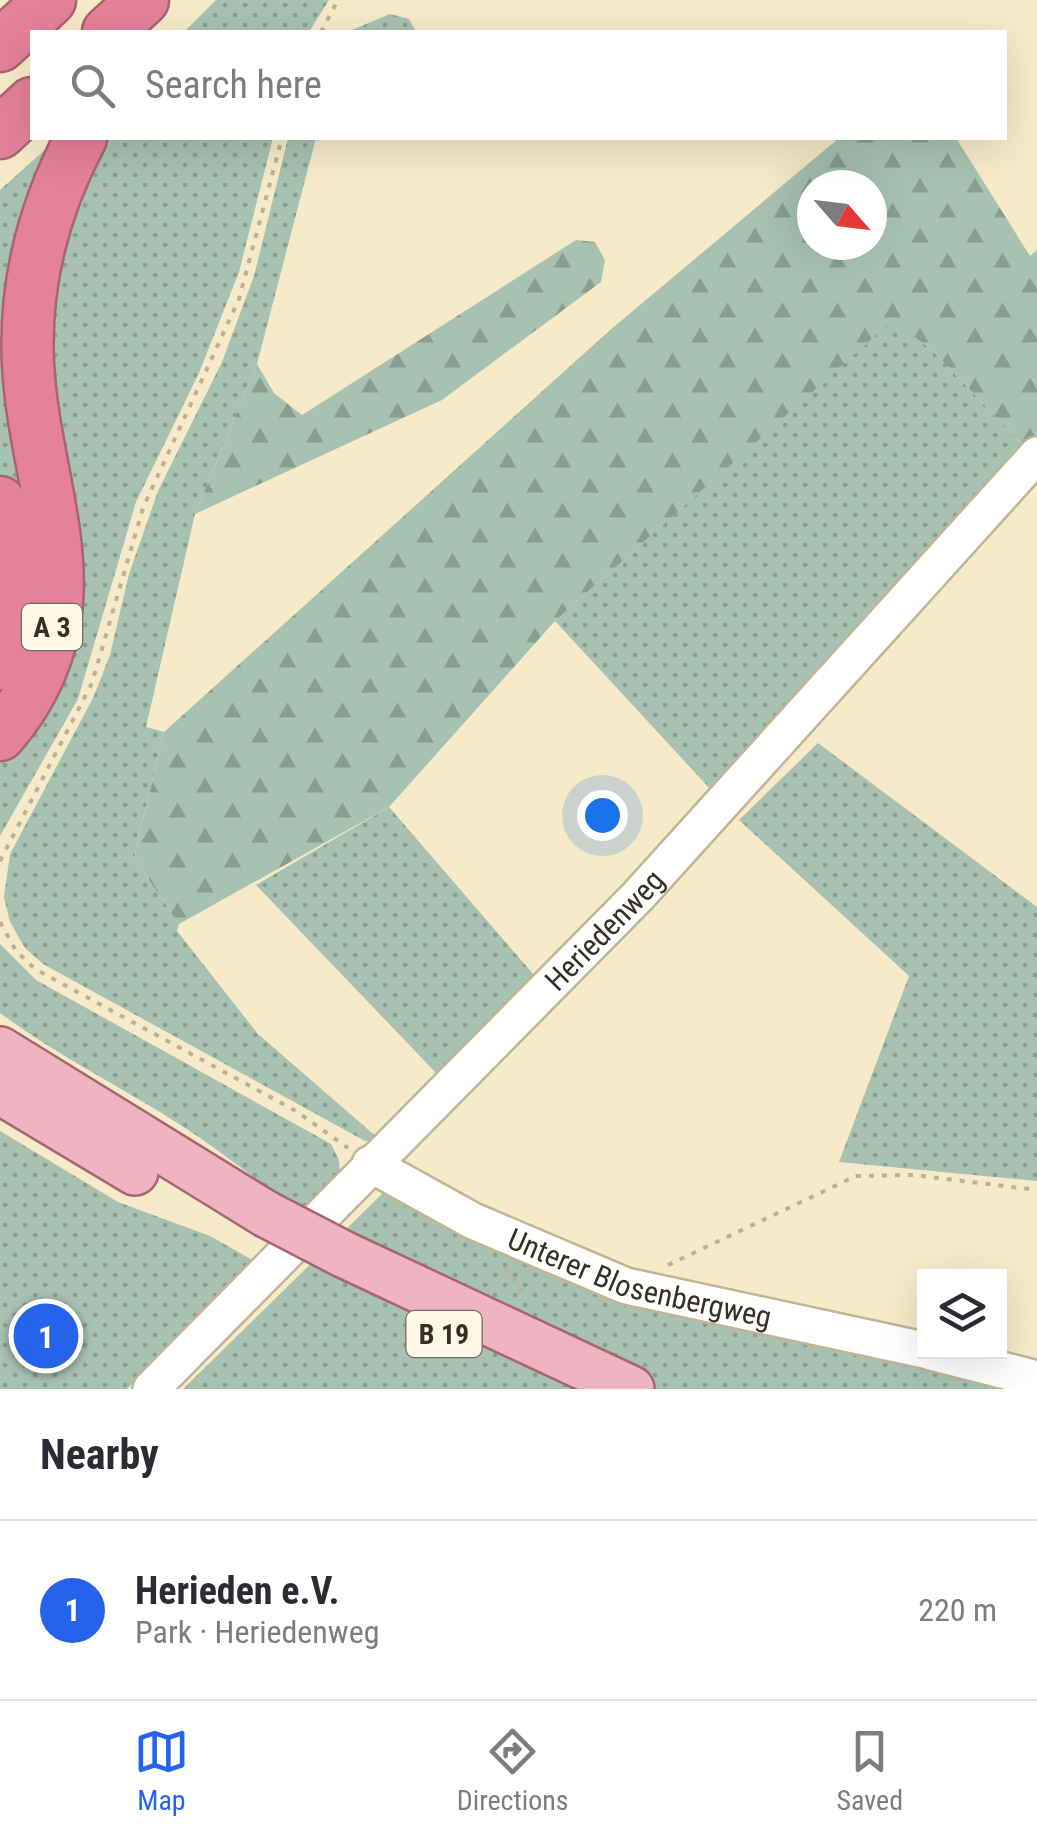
<!DOCTYPE html>
<html lang="en">
<head>
<meta charset="utf-8">
<style>
	body { margin:0; font-family:"Roboto Condensed",sans-serif; background:#f2f2f3; color:#2b2b33 }
	.controls { position:absolute; right:30px; bottom:30px; display:grid; overflow:hidden; border-radius:0px; box-shadow:0 10px 40px #0002 }
	.controls button { width:90px; height:90px; display:grid; place-items:center; padding:0; border:0; border-bottom:2px solid #e1e1e2; background:#fff; color:#2b2b33; font:50px sans-serif }
	.compass { position:absolute; left:797px; top:170px; width:90px; height:90px; border-radius:50%; background:#fff; box-shadow:0 10px 40px #0002; rotate:118deg }
	.you { position:absolute; left:602px; top:815px; width:35px; height:35px; margin:-25px; border:8px solid #fff; border-radius:50%; background:#1a73e8; box-shadow:0 0 0 15px #1a73e833 }
	.badge { display:grid; place-items:center; width:65px; height:65px; border-radius:50%; background:#2563eb; color:#fff; font-size:32px; font-weight:700 }
	.pin { position:absolute; translate:-50% -50%; border:5px solid #fff; box-shadow:0 2px 10px #0006 }
	.list { margin:0; padding:0; list-style:none }
	h2 { display:flex; justify-content:space-between; align-items:center; height:130px; margin:0; padding:0 40px; font-size:42px }
	h2 small { font-size:32px; font-weight:400; color:#7c7c81 }
	.list li { display:grid; grid-template-columns:65px 1fr auto; gap:30px; align-items:center; box-sizing:border-box; height:180px; padding:0 40px; border-top:2px solid #e1e1e2 }
	.list b { display:block; font-size:38px; white-space:nowrap }
	.list p { margin:0; font-size:32px; white-space:nowrap; color:#7c7c81 }
	.list em { font-size:32px; font-style:normal; color:#7c7c81 }
	.icon { flex:none; width:55px; height:55px; fill:none; stroke:currentColor; stroke-width:2; stroke-linecap:round; stroke-linejoin:round }
	.map { position:relative; flex:none; width:1037px; height:1389px; overflow:hidden }
	.search { position:absolute; background:#fff; box-shadow:0 10px 40px #0002; left:30px; right:30px; top:30px; height:110px; display:flex; align-items:center; gap:25px; box-sizing:border-box; padding:0 35px; border-radius:0px; color:#7c7c81; font-size:38px }
	.sheet { height:310px; background:#fff }
	nav { display:flex; justify-content:space-around; align-items:center; box-sizing:border-box; height:140px; border-top:2px solid #e1e1e2; background:#fff; font-size:28px; color:#7c7c81 }
	nav a { display:grid; justify-items:center; gap:5px }
	nav .on { color:#2563eb }
	.map>svg:first-child { display:block }
	.grass { fill:url(#grass-dots) }
	.forest { fill:url(#forest-firs); fill-rule:evenodd }
	.lines { fill:none; stroke-linecap:round; stroke-linejoin:round }
	.minor-casing { stroke:#c1b596; stroke-width:40 }
	.major-casing { stroke:#a76570; stroke-width:50 }
	.highway-casing { stroke:#a76570; stroke-width:55 }
	.path { stroke:#bcb197; stroke-width:4; stroke-dasharray:5 8; stroke-linecap:butt }
	.minor { stroke:#fff; stroke-width:35 }
	.major { stroke:#efb3c2; stroke-width:45 }
	.highway { stroke:#e58199; stroke-width:50 }
	.major-bridge-casing { stroke:#a76570; stroke-width:50; stroke-linecap:butt }
	.major-bridge { stroke:#efb3c2; stroke-width:45 }
	.labels { text-anchor:middle; dominant-baseline:central; stroke-width:10; stroke-linejoin:round; paint-order:stroke }
	.shield { fill:#fff8e4; stroke:#726c5d; stroke-width:2.5 }
	.shield-label { font-size:28px; font-weight:bold; fill:#353023 }
	.street-label { font-size:30px; fill:#353023; stroke:#fff8e4 }
</style>
</head>
<body>
<div class="map">
<svg width="1037" height="1389" viewBox="0 0 1037 1389">
	<defs>
		<pattern id="grass-dots" width="8" height="8" patternUnits="userSpaceOnUse" patternTransform="scale(2.5)"><rect width="8" height="8" fill="#a7c2b2"/><path d="M2 2h.1M6 6h.1" fill="none" stroke="#899e90" stroke-width="1.8" stroke-linecap="round"/></pattern>
		<pattern id="forest-firs" width="22" height="20" patternUnits="userSpaceOnUse" patternTransform="scale(2.5)"><rect width="22" height="20" fill="#a7c2b2"/><path d="M5 1l3.5 6h-7zM16 11l3.5 6h-7z" fill="#899e90"/></pattern>
	</defs>
	<rect width="100%" height="100%" fill="#f7eac9"/>
	<g class="grass">
		<polygon points="216,0 329,0 309,32 184,32"/>
		<polygon points="390,14 409,19 416,32 347,32"/>
		<polygon points="58,138 27,487 15,500 0,474 0,190"/>
		<polygon points="100,138 273,138 239,272 199,373 136,502 78,699 0,836 0,763 43,712 46,290"/>
		<polygon points="288,138 316,138 257,364 195,514 146,727 164,732 134,858 179,924 177,931 258,1034 379,1139 365,1141 43,964 25,948 10,922 4,897 10,854 93,698 110,655 129,574 158,491 222,362 254,276"/>
		<polygon points="893,319 933,351 1025,447 712,791 555,621"/>
		<polygon points="818,743 1037,907 1037,1181 839,1162 909,976 739,820"/>
		<polygon points="389,807 534,975 439,1076 256,885"/>
		<path d="M0,944L36,980L331,1144L339,1160L340,1176L307,1213C262,1186 223,1152 179,1124C120,1086 56,1055 0,1013Z"/>
		<polygon points="0,1131 118,1202 210,1236 256,1262 127,1389 0,1389"/>
		<polygon points="389,1187 634,1300 1017,1389 183,1389"/>
	</g>
	<g class="forest">
		<path d="M839,138H956L1030,256L1037,250V434L1025,447L933,351L893,320L555,621L389,807L179,924L134,858L164,732L609,331ZM812,185H872V245H812Z"/>
		<polygon points="576,240 595,242 605,260 601,282 442,400 195,514 257,364 274,393 302,415"/>
	</g>
	<g class="lines">
		<g class="minor-casing">
			<g id="minor">
				<path id="s1" d="M370,1164L473,1221L626,1286L924,1350"/>
				<polyline points="931,1352 1037,1379"/>
				<path id="s2" d="M151,1389L638,896L1037,455"/>
			</g>
		</g>
		<g class="major-casing">
			<g id="major">
				<polyline points="0,1050 266,1214"/>
				<polyline points="0,1091 135,1172"/>
				<polyline points="343,1254 631,1389"/>
			</g>
		</g>
		<g class="highway-casing">
			<g id="highway">
				<polyline points="108,32 143,0"/>
				<polyline points="0,46 50,0"/>
				<polyline points="0,133 32,103"/>
				<path d="M0,502C21,554 26,612 0,664"/>
				<path d="M0,735C106,611 35,498 28,364C24,283 44,208 81,138"/>
			</g>
		</g>
		<g class="path">
			<polyline points="321,32 338,0"/>
			<polyline points="0,861 92,683 143,508 239,299 282,138"/>
			<polyline points="0,922 16,951 35,969 296,1111 348,1148"/>
			<polyline points="668,1265 856,1176 914,1175 1037,1190"/>
			<polyline points="505,1267 522,1292"/>
		</g>
		<use href="#minor" class="minor"/>
		<use href="#major" class="major"/>
		<use href="#highway" class="highway"/>
		<g class="major-bridge-casing">
			<polyline id="major-bridge" points="266,1214 343,1254"/>
		</g>
		<use href="#major-bridge" class="major-bridge"/>
	</g>
	<g class="labels">
		<g class="shield">
			<rect x="22" y="604" width="60" height="46" rx="8"/>
			<rect x="406.5" y="1311" width="75" height="46" rx="8"/>
		</g>
		<g class="shield-label">
			<text x="52" y="627">A 3</text>
			<text x="444" y="1334">B 19</text>
		</g>
		<g class="street-label">
			<text stroke="none"><textPath href="#s2" startOffset="645">Heriedenweg</textPath></text>
			<text stroke="none"><textPath href="#s1" startOffset="295">Unterer Blosenbergweg</textPath></text>
		</g>
	</g>
</svg>
<div class="controls">
<button><svg class="icon" aria-label="layers" viewBox="0 0 24 24"><path d="M12 4l9 5-9 5-9-5zM3 14l9 5 9-5"/></svg></button>
</div>
<svg class="compass" viewBox="-18 -18 36 36"><path d="M0-13l5 13h-10z" fill="#e53935"/><path d="M0 13l5-13h-10z" fill="#7c7c81"/></svg>
<div class="you"></div>
<div class="pin badge" style="left:46px;top:1336px">1</div>
<div class="search"><svg class="icon" aria-label="search" viewBox="0 0 24 24"><circle cx="10" cy="10" r="6"/><path d="M15 15l6 6"/></svg>Search here</div>
</div>
<section class="sheet">
<h2>Nearby<small></small></h2>
<ul class="list">
<li><span class="badge">1</span><div><b>Herieden e.V.</b><p>Park · Heriedenweg</p></div><em>220 m</em></li>
</ul>
</section>
<nav>
<a class="on"><svg class="icon" aria-label="map" viewBox="0 0 24 24"><path d="M3 6l6-2 6 2 6-2v14l-6 2-6-2-6 2zM9 4v14M15 6v14"/></svg>Map</a>
<a><svg class="icon" aria-label="directions" viewBox="0 0 24 24"><path d="M12 3l9 9-9 9-9-9zM9 14v-3h6M13 9l2 2-2 2"/></svg>Directions</a>
<a><svg class="icon" aria-label="saved" viewBox="0 0 24 24"><path d="M7 4h10v16l-5-4-5 4z"/></svg>Saved</a>
</nav>
</body>
</html>
